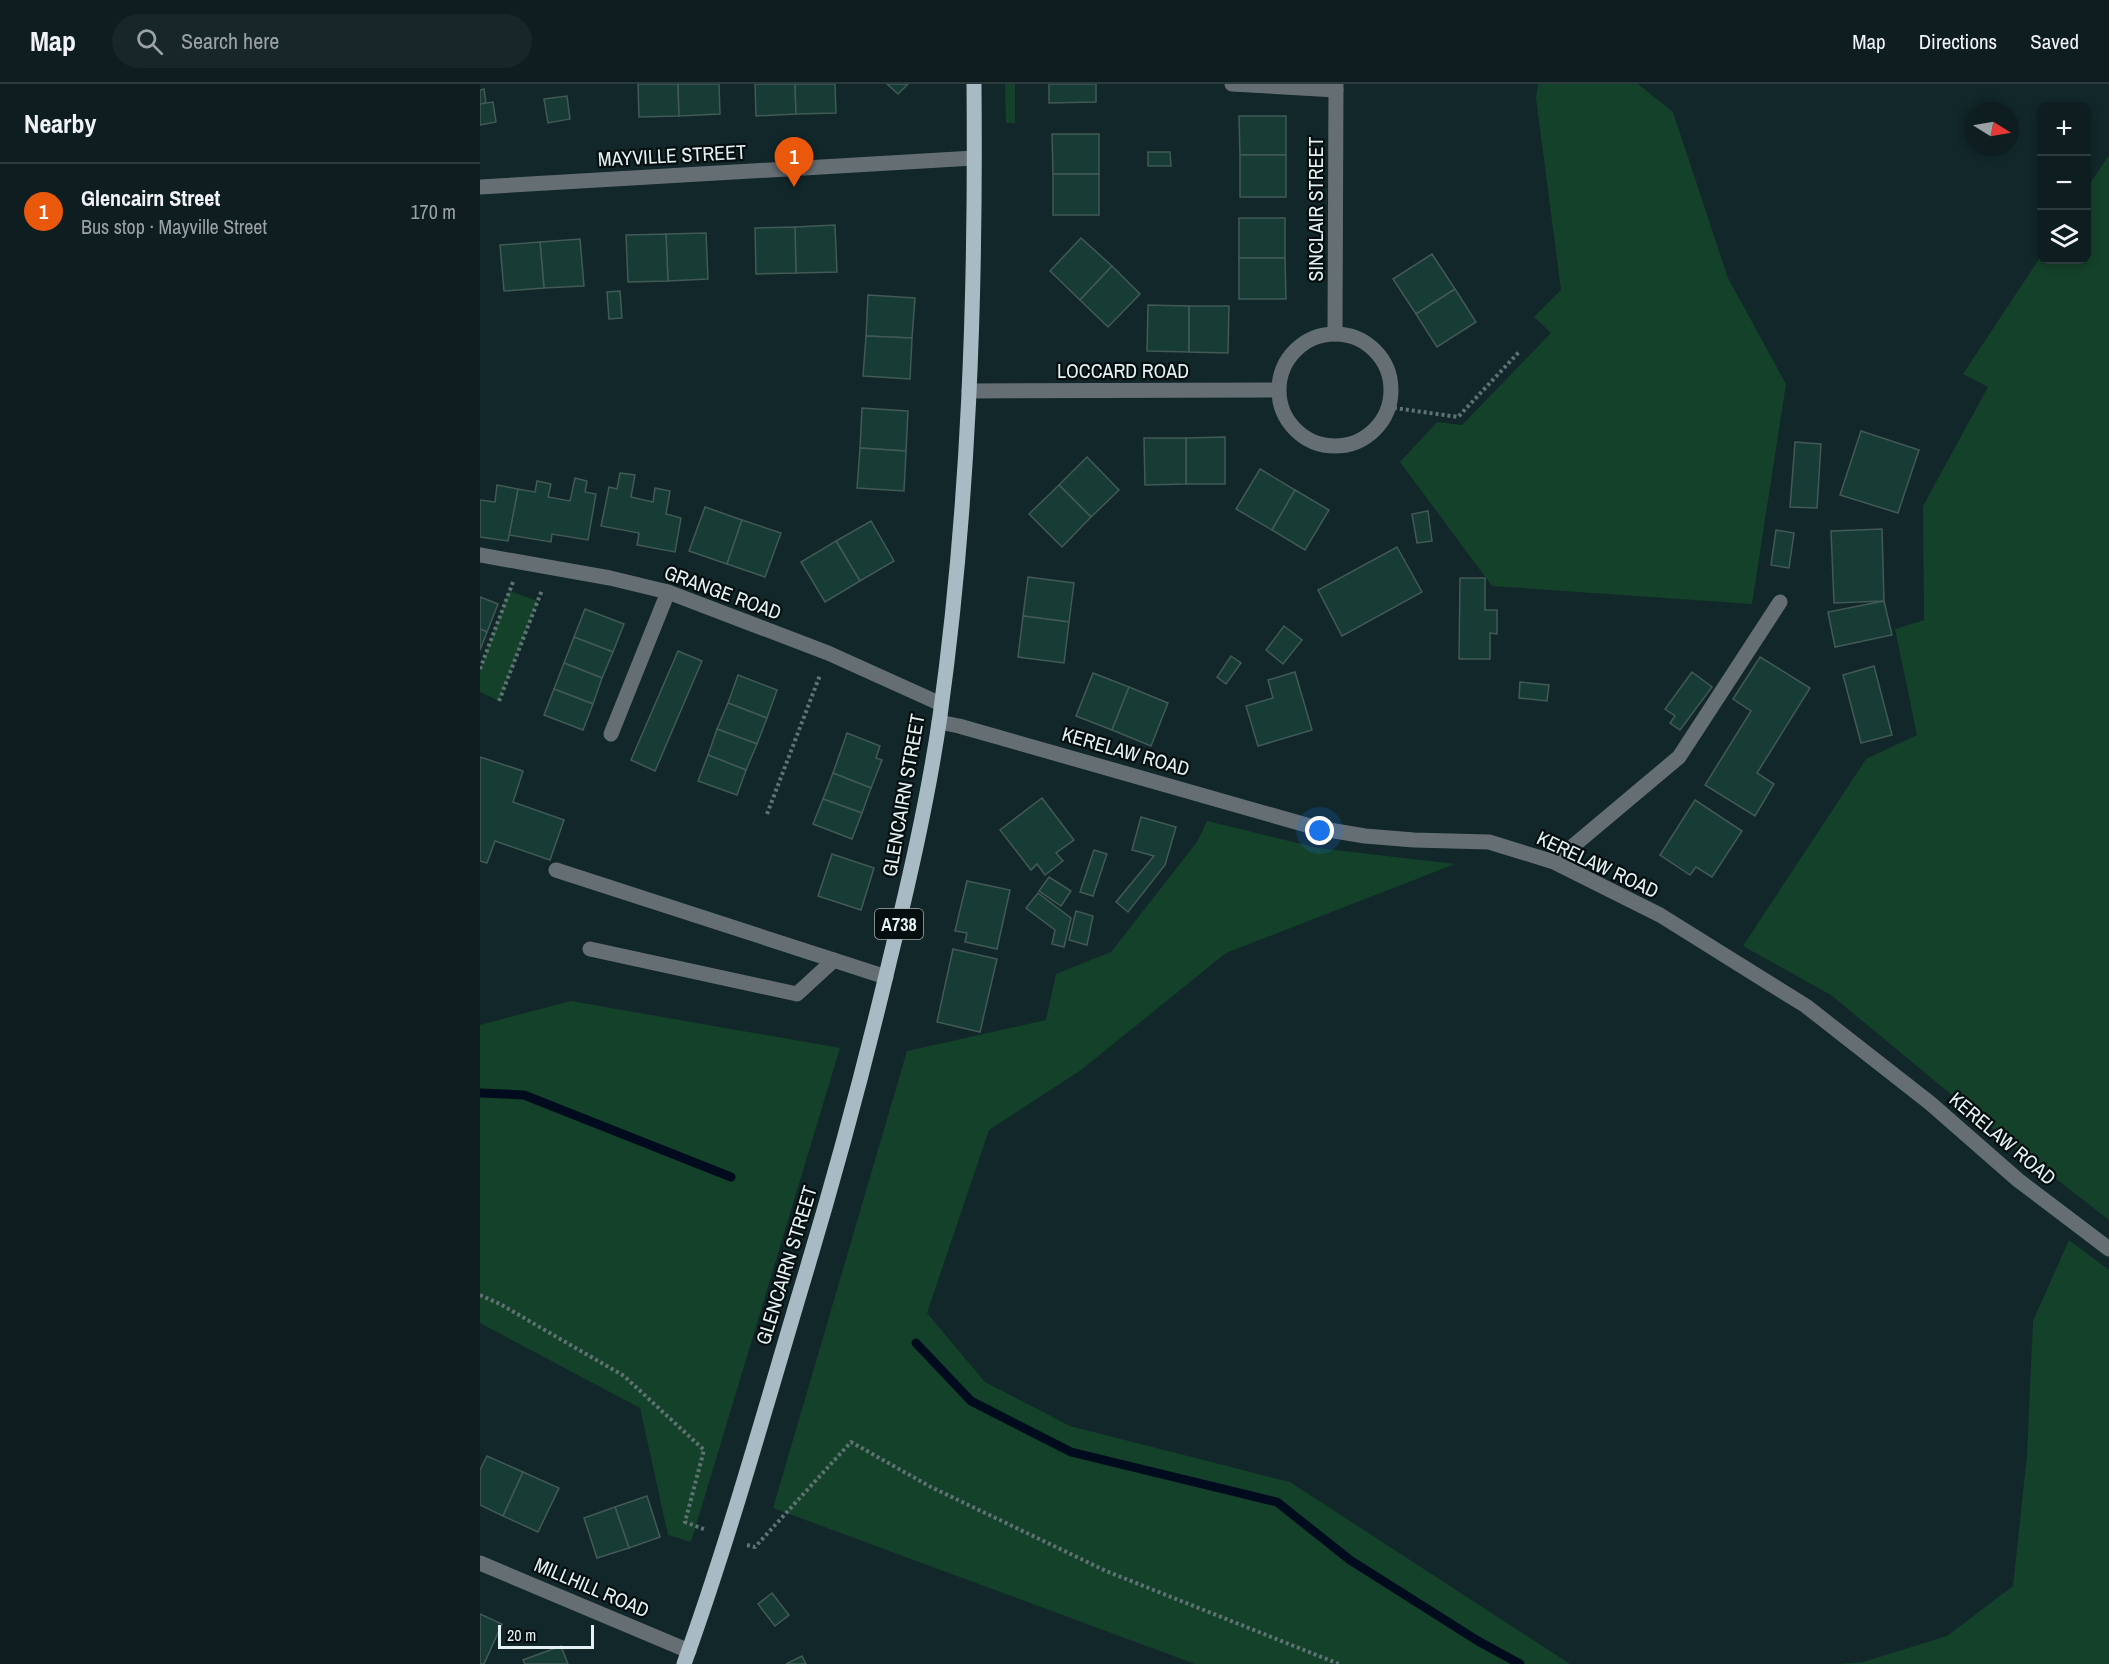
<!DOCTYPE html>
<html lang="en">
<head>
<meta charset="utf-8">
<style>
	body { margin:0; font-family:"Archivo Narrow",sans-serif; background:#162629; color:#f1f3f6 }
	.controls { position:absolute; right:18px; top:18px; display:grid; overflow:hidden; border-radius:12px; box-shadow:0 3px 9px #0003 }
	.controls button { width:54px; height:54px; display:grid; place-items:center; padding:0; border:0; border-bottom:2px solid #2d3b3e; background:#0d1d20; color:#f1f3f6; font:30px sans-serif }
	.compass { position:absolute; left:1485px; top:18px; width:54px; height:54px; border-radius:50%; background:#0d1d20; box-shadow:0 3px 9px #0003; rotate:101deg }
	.scale { position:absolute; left:18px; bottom:15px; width:96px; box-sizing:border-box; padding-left:6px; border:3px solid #e4f2f3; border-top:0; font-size:16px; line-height:21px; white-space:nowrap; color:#e4f2f3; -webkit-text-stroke:4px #060e0f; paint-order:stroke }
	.you { position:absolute; left:840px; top:747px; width:21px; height:21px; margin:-15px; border:4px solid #fff; border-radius:50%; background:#1a73e8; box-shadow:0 0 0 9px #1a73e833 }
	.badge { display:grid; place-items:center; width:39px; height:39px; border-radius:50%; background:#ea580c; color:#fff; font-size:20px; font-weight:700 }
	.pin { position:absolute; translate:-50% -50px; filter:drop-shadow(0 2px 3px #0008) }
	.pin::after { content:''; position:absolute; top:32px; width:21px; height:18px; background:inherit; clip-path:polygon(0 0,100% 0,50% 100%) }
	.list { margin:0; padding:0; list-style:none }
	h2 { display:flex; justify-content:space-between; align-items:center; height:78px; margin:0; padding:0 24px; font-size:26px }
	h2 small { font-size:20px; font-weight:400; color:#9aa2a5 }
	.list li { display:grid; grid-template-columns:39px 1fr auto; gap:18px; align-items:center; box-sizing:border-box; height:96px; padding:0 24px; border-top:2px solid #2d3b3e }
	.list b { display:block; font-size:22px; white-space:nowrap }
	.list p { margin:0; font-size:20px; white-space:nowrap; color:#9aa2a5 }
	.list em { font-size:20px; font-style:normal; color:#9aa2a5 }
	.icon { flex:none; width:33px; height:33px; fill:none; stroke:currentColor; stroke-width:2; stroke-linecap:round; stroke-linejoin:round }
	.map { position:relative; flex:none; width:1629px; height:1580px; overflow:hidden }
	header { display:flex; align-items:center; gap:36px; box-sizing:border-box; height:84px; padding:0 30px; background:#0d1d20; border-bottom:2px solid #2d3b3e }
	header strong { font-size:28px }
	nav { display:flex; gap:33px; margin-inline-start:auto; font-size:21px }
	.search { width:420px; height:54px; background:#162629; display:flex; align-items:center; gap:15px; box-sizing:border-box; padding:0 21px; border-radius:33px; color:#9aa2a5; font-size:22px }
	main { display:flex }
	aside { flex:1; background:#0d1d20 }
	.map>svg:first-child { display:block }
	.green { fill:#144129 }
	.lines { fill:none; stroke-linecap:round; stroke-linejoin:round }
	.stream { stroke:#000c1d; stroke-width:9 }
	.building { fill:#173c36; stroke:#425955; stroke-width:1.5 }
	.path { stroke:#5f7274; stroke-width:4; stroke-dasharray:3 3; stroke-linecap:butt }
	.minor { stroke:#656f73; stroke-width:15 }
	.major { stroke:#a8bbc4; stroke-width:15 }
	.labels { text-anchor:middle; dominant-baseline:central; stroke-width:4.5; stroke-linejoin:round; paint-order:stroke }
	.shield { fill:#060e0f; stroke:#a1aeaf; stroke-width:1.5 }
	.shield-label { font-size:18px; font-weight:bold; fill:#e4f2f3 }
	.street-label { font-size:20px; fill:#e4f2f3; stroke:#060e0f }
</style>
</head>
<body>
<header>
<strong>Map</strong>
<div class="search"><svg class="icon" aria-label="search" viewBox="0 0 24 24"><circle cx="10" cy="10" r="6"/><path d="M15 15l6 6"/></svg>Search here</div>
<nav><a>Map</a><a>Directions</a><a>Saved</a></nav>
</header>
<main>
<aside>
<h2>Nearby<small></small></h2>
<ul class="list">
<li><span class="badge">1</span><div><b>Glencairn Street</b><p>Bus stop · Mayville Street</p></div><em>170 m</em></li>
</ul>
</aside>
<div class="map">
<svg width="1629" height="1580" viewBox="0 0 1629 1580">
	<rect width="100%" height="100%" fill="#11272a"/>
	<g class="green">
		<polygon points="525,0 535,0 535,39 526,39"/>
		<polygon points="1058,0 1158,0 1193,28 1248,194 1306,300 1272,520 1012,502 920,378 957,338 982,341 1071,249 1054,233 1081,206 1056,14"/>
		<polygon points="1629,71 1629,1136 1525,1055 1351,911 1263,862 1386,675 1437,651 1415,545 1444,536 1443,422 1508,303 1483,290 1561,172 1562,176 1606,176 1607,104"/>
		<polygon points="29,507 58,517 19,617 0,608 0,585"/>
		<polygon points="727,737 838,764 975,780 746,869 601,986 509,1046 447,1229 505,1298 590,1342 810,1398 1090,1580 715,1580 293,1424 427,967 566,936 576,890 631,868 717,758"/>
		<polygon points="91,917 360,964 211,1458 188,1451 160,1324 0,1239 0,941"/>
		<polygon points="1589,1156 1629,1186 1629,1580 1359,1580 1383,1578 1467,1552 1533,1502 1547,1371 1553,1237"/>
	</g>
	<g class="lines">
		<g class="stream">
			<polyline points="0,1009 44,1011 251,1093"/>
			<polyline points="436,1259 491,1317 591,1368 797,1418 870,1476 998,1557 1040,1580"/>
		</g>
	</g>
	<g class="building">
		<polygon points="158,0 198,0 199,32 159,33"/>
		<polygon points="198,0 239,0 240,30 199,32"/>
		<polygon points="275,0 315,0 316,30 276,32"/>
		<polygon points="315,0 355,0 356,29 316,30"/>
		<polygon points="407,0 428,0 418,10"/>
		<polygon points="569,0 616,0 616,18 569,19"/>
		<polygon points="4,5 6,19 0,20 0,6"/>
		<polygon points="87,12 90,35 68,39 64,15"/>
		<polygon points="13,18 16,38 0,41 0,20"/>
		<polygon points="759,32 806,32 806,71 760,71"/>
		<polygon points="572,50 619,50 619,90 573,90"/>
		<polygon points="668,68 690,68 691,82 668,82"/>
		<rect x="760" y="71" width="46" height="42"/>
		<rect x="573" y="90" width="46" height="41"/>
		<rect x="759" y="134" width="46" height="40"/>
		<polygon points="355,141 357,188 316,189 315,143"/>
		<polygon points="315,143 316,189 276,190 275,144"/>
		<polygon points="226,149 228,195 188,197 186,150"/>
		<polygon points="186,150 188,197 148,198 146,151"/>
		<polygon points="601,154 632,182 600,216 570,187"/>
		<polygon points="100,155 104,202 64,204 60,158"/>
		<polygon points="60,158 64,204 24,207 20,161"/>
		<polygon points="952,170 975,205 936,230 913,195"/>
		<polygon points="759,174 805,174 806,215 759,215"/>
		<polygon points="632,182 660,210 628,243 600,216"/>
		<polygon points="975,205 996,238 957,263 936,230"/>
		<polygon points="140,207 142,234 129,235 127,208"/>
		<polygon points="388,211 435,214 432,254 386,252"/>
		<polygon points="668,221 709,222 709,268 667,267"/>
		<polygon points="709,222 749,222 748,269 709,268"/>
		<polygon points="386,252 432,254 430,295 383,292"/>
		<polygon points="382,324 428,327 426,367 380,364"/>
		<polygon points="1381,347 1439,366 1418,429 1360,411"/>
		<polygon points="745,353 745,400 706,400 706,354"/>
		<polygon points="664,354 706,354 706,400 665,401"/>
		<polygon points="1315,358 1341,360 1337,424 1310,423"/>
		<polygon points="380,364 426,367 424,407 377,404"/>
		<polygon points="607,373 639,406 611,433 579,401"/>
		<polygon points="780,385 815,406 792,446 756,425"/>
		<polygon points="140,389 155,391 151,413 173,418 175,404 190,407 186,430 201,434 195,468 157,461 159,449 121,442 129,403 137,405"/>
		<polygon points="95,394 107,397 105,408 116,410 108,456 72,450 71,458 29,451 38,405 55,408 57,397 71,400 68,413 90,417"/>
		<polygon points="17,401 38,405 28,457 0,453 0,416 15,418"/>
		<polygon points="579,401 611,433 582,463 549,430"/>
		<polygon points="815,406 849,426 825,466 792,446"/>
		<polygon points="225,423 262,436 247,480 209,467"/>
		<polygon points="948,427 952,457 937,459 932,430"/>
		<polygon points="262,436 301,449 285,493 247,480"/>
		<polygon points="391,437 414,477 380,497 356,457"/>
		<polygon points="1402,445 1404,517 1354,519 1351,447"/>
		<polygon points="1296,446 1314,449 1309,484 1291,481"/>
		<polygon points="356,457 380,497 345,518 321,478"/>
		<polygon points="917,463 942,508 862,552 838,506"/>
		<polygon points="548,493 594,499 589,538 543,532"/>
		<polygon points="980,494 1005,494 1005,526 1017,526 1017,550 1010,549 1010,575 979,575"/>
		<polygon points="0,513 18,520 7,548 0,545"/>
		<polygon points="1404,517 1412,551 1355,563 1348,528"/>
		<polygon points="105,525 144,540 133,568 94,553"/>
		<polygon points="543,532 589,538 584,579 538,573"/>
		<polygon points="804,542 822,556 803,580 786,566"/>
		<polygon points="0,545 7,548 0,566"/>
		<polygon points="94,553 133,568 122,594 84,579"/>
		<polygon points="198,567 222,577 175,687 151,676"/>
		<polygon points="751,572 761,579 746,600 737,593"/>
		<polygon points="1280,573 1330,604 1277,689 1294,700 1275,732 1225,701 1271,627 1253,615"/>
		<polygon points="84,579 122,594 113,620 74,605"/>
		<polygon points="1394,582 1412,651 1381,659 1363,591"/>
		<polygon points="815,588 832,646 778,662 766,622 793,614 788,596"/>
		<polygon points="1212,588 1232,603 1200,646 1190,639 1195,632 1185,625"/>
		<polygon points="613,589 649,603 632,646 596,632"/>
		<polygon points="258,591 297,606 287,634 248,619"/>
		<polygon points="1040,598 1069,601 1067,617 1039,614"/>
		<polygon points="649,603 688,619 671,662 632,646"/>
		<polygon points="74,605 113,620 103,646 64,631"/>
		<polygon points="248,619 287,634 277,660 237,645"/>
		<polygon points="237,645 277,660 266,686 228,671"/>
		<polygon points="367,649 400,662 396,674 402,676 391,704 353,689"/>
		<polygon points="228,671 266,686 257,711 218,697"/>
		<polygon points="0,673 43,687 33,718 84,736 70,776 15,757 7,779 0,777"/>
		<polygon points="353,689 391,704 382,729 343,715"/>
		<polygon points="562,714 594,756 576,769 583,777 565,791 557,780 551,786 520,746"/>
		<polygon points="343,715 382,729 372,755 333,740"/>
		<polygon points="1215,716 1262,747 1232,793 1216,783 1210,791 1180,771"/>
		<polygon points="661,733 696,743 685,781 648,828 636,818 674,772 652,766"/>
		<polygon points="614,766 627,770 613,812 600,808"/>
		<polygon points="352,770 394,784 381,826 338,812"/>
		<polygon points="569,793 591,807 581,822 559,807"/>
		<polygon points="487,797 530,806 517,865 485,858 487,849 475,847"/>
		<polygon points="558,809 591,834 584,863 572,860 575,846 546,824"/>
		<polygon points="596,827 613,832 607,861 589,856"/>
		<polygon points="473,865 517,875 500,948 457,938"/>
		<polygon points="7,1372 43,1388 23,1432 0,1421 0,1386"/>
		<polygon points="43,1388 79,1404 58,1448 23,1432"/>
		<polygon points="167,1412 180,1453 149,1464 135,1423"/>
		<polygon points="135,1423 149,1464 117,1474 104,1434"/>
		<polygon points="292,1509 309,1531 295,1542 278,1520"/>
		<polygon points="0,1530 22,1540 4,1580 0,1580"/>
		<polygon points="81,1562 88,1580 45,1580 43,1576"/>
		<polygon points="322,1572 326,1580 306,1580"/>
	</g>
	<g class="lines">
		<g class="path">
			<polyline points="908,323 978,333 1039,268"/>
			<polyline points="0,585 33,498"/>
			<polyline points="19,617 62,506"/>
			<polyline points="287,730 340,591"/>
			<polyline points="0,1211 20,1220 144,1292 224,1366 205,1438 226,1446"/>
			<polyline points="267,1461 275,1463 371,1358 451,1403 626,1487 859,1580"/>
		</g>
		<g class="minor">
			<polyline points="752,0 856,6"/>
			<polyline points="0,103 494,74"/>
			<circle cx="855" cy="306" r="56"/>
			<polyline points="855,250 856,0"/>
			<polyline points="489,307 798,306"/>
			<polyline points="0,471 130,494 188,508 348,569 461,620"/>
			<polyline points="459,638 479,642 837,744 885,752 934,756 1009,758 1074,778 1180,831 1326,922 1450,1019 1538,1096 1629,1165"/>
			<polyline points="131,650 188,508"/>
			<polyline points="1074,778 1199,673 1300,518"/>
			<polyline points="76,786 406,893"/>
			<polyline points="110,865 317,910 354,876"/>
			<polyline points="0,1479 209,1567"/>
		</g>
		<path class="major" d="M204,1580C248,1458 283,1332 320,1208C353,1099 383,989 409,879C429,797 448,715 460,632C489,423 496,211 494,0"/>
	</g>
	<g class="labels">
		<rect class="shield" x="395" y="825" width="48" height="30" rx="4.5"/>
		<g class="shield-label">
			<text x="419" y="840">A738</text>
		</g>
		<g class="street-label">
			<text transform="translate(192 71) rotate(-3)">MAYVILLE STREET</text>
			<text transform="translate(835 125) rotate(-90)">SINCLAIR STREET</text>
			<text x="643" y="286">LOCCARD ROAD</text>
			<text transform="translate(243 508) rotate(20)">GRANGE ROAD</text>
			<text transform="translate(646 667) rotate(16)">KERELAW ROAD</text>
			<text transform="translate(423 711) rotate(-80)">GLENCAIRN STREET</text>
			<text transform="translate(1118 780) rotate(25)">KERELAW ROAD</text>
			<text transform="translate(1523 1054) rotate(40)">KERELAW ROAD</text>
			<text transform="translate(306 1181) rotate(-73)">GLENCAIRN STREET</text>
			<text transform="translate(112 1503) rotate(23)">MILLHILL ROAD</text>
		</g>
	</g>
</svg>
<div class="controls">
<button>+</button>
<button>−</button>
<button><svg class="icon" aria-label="layers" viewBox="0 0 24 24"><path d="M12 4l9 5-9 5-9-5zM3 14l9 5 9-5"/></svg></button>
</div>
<svg class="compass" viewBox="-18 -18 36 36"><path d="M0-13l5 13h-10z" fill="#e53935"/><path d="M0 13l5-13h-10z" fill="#9aa2a5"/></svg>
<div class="scale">20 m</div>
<div class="you"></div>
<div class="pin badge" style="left:314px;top:103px">1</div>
</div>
</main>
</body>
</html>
